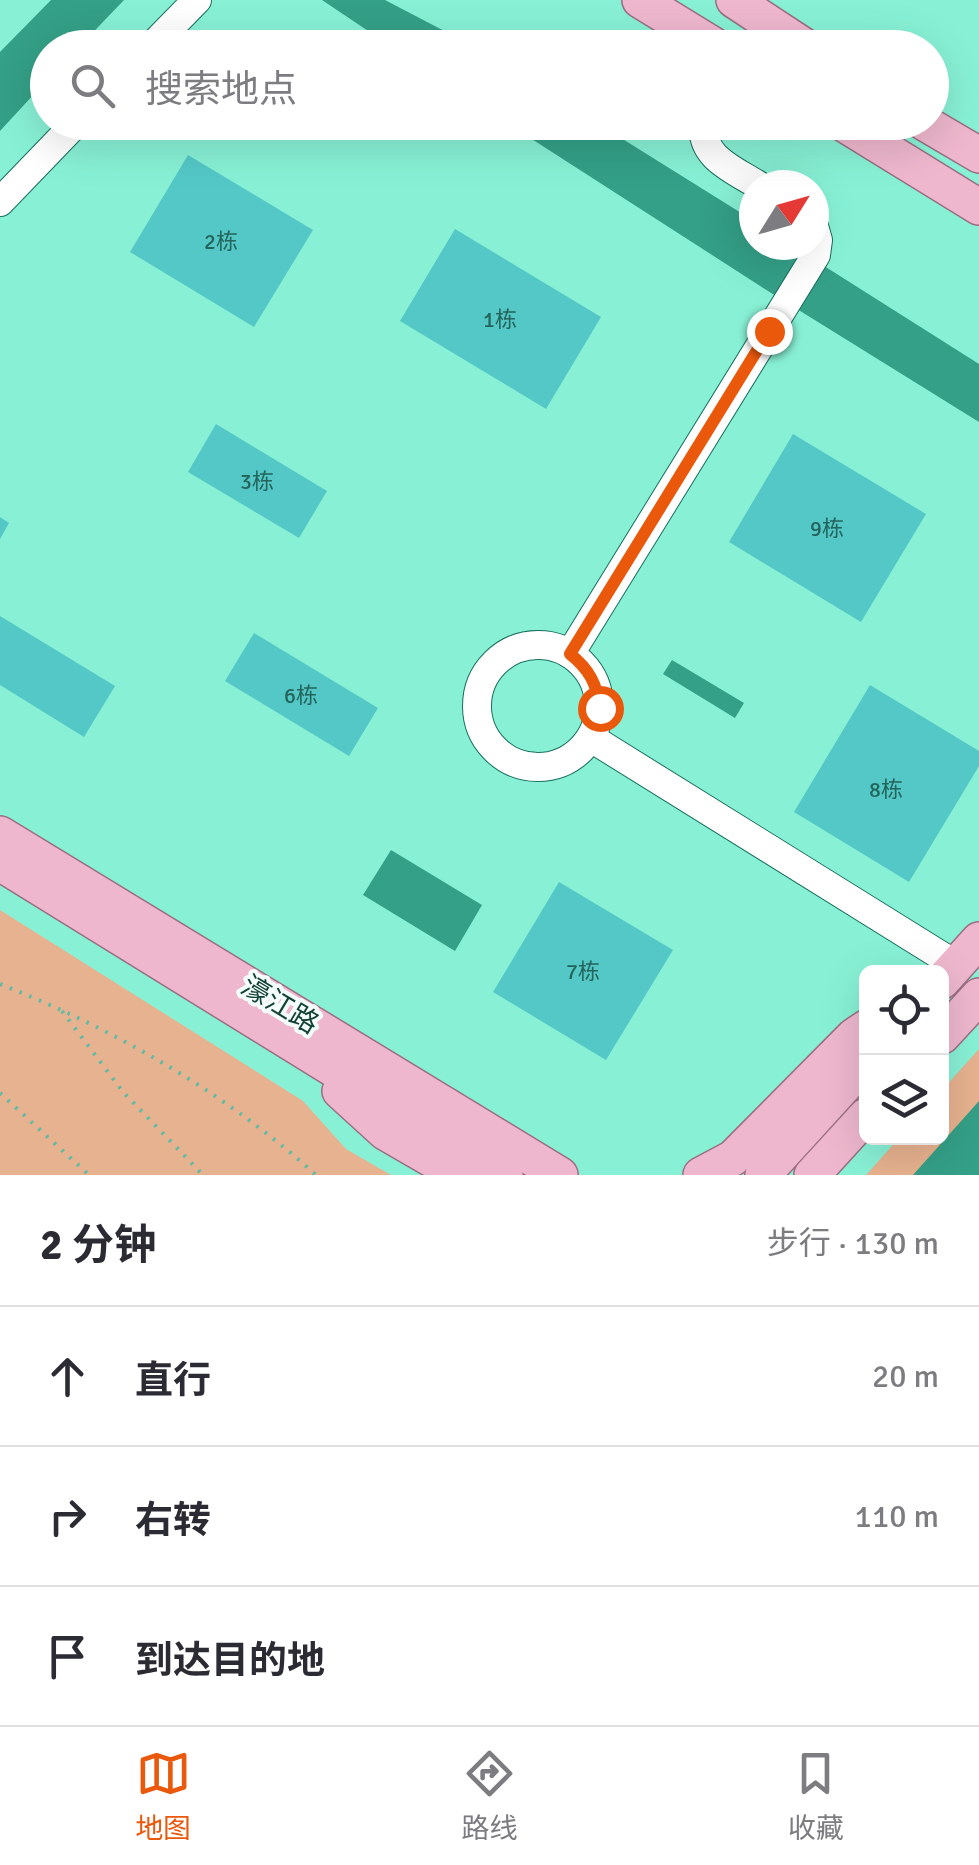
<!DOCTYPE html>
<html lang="zh">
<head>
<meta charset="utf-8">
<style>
	body { margin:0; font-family:Signika,"Noto Sans SC",sans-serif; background:#f2f2f3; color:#2b2b33 }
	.controls { position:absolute; right:30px; bottom:30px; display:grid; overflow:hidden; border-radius:15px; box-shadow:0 10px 40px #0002 }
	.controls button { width:90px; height:90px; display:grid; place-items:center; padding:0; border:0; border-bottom:2px solid #e1e1e2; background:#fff; color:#2b2b33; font:50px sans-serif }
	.compass { position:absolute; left:739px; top:170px; width:90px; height:90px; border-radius:50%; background:#fff; box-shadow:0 10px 40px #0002; rotate:53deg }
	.stop { position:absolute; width:30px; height:30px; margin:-22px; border:8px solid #ea580c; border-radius:50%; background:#fff }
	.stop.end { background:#ea580c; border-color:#fff; box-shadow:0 2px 10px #0008 }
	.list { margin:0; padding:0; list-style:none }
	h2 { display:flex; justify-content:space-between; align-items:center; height:130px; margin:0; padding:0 40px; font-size:42px }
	h2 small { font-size:32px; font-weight:400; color:#7c7c81 }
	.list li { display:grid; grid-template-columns:65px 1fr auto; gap:30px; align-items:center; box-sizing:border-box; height:140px; padding:0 40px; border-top:2px solid #e1e1e2 }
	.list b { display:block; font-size:38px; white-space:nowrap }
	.list em { font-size:32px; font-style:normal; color:#7c7c81 }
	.icon { flex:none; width:55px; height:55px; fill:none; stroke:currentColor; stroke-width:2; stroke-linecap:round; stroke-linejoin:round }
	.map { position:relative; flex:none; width:979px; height:1175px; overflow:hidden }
	.search { position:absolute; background:#fff; box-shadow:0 10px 40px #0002; left:30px; right:30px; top:30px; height:110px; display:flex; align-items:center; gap:25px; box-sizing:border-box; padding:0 35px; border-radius:55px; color:#7c7c81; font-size:38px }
	.sheet { height:550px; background:#fff }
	nav { display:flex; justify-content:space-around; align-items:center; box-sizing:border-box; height:140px; border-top:2px solid #e1e1e2; background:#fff; font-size:28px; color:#7c7c81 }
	nav a { display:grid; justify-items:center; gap:5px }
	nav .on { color:#ea580c }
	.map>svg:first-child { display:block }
	.green { fill:#e7b28f }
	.water { fill:#34a087 }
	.building { fill:#54c8c7 }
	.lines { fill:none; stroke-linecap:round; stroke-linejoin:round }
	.minor-casing { stroke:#186f5d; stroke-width:30 }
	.major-casing { stroke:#9a6f83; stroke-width:38 }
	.path { stroke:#63baa3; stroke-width:4; stroke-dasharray:2.5 8; stroke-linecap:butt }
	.minor { stroke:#fff; stroke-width:28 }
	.major { stroke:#eeb7cd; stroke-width:35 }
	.route { stroke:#ea580c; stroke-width:12 }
	.labels { text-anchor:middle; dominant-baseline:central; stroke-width:8; stroke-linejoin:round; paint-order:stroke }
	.number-label { font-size:22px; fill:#24645b }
	.street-label { font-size:28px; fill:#144237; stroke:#f4fdfa }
</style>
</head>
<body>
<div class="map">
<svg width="979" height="1175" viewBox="0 0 979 1175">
	<rect width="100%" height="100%" fill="#88f1d5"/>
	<g class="green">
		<polygon points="0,910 303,1101 346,1149 391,1175 0,1175"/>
		<polygon points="979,1049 979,1175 866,1175 899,1138 942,1138 942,1090"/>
	</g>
	<g class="water">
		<polygon points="51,0 124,0 79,47 48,48 47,80 0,131 0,52"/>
		<polygon points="322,0 385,0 475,47 392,47"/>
		<polygon points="507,123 597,123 754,221 754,245 791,245 979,364 979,422 768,291"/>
		<polygon points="672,660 744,703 735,718 663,674"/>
		<polygon points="391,850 482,905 455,951 363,895"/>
		<polygon points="979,1101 979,1175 913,1175"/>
	</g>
	<g class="building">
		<polygon points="188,155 313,230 254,327 130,252"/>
		<polygon points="455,229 601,317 546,409 400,321"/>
		<polygon points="216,424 327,491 299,538 188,472"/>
		<polygon points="793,434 926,514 861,622 729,542"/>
		<polygon points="0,517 9,523 0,539"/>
		<polygon points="0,616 115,686 84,737 0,685"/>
		<polygon points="254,633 378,708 349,756 225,681"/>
		<polygon points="870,685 979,751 979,766 909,882 794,812"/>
		<polygon points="559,882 673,950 606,1060 493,992"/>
	</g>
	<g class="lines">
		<g class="minor-casing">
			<g id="minor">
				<polyline points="150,48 197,0"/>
				<path d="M704,122C699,157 733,169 758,185"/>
				<polyline points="0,202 77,122"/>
				<circle cx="538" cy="706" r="61"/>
				<polyline points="570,654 816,255 818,240 814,226"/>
				<polyline points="591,738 956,965"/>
			</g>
		</g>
		<g class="major-casing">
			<g id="major">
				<polyline points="640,0 718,48"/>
				<polyline points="734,0 807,48"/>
				<polyline points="841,122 979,207"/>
				<polyline points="923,122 979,155"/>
				<polyline points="0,834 560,1175"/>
				<polyline points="0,863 505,1175"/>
				<polyline points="942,981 979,940"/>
				<polyline points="942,1036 979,996"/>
				<polyline points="340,1091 385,1132 459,1175"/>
				<polyline points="701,1175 733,1158 854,1036 866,1028"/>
				<polyline points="763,1175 866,1062"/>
				<polyline points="812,1175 866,1116"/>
			</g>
		</g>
		<g class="path">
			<path d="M0,984C116,1030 223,1091 316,1175"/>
			<polyline points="62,1011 123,1092 203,1175"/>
			<polyline points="0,1093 89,1175"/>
		</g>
		<use href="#minor" class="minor"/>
		<use href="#major" class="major"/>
	</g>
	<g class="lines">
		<path class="route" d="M600,708C597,684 589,669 570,654L769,331"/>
	</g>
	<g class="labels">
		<g class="number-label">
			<text x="221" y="241">2栋</text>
			<text x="500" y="319">1栋</text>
			<text x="257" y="481">3栋</text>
			<text x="827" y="528">9栋</text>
			<text x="301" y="695">6栋</text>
			<text x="886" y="789">8栋</text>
			<text x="583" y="971">7栋</text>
		</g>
		<g class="street-label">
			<text transform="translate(280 1005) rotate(31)">濠江路</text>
		</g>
	</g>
</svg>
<div class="controls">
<button><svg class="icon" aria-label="locate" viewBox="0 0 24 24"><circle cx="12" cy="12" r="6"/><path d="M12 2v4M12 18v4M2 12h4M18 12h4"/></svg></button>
<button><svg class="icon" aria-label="layers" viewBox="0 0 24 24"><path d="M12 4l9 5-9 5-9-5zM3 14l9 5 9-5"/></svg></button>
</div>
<svg class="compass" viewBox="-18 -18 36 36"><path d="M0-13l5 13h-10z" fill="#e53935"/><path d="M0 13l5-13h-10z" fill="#7c7c81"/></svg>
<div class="stop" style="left:600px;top:708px"></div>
<div class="stop end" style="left:769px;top:331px"></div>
<div class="search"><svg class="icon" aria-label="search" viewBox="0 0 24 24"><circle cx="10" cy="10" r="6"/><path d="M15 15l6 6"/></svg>搜索地点</div>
</div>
<section class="sheet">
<h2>2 分钟<small>步行 · 130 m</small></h2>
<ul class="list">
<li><svg class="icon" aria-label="ahead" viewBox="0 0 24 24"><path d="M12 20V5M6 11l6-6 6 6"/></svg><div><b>直行</b></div><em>20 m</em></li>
<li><svg class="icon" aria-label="right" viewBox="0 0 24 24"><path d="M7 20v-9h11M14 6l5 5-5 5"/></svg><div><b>右转</b></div><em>110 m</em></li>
<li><svg class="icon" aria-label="arrive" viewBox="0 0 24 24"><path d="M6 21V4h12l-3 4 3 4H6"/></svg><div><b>到达目的地</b></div></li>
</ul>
</section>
<nav>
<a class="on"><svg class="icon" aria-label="map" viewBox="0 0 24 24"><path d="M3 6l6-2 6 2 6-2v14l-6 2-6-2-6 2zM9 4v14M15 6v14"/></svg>地图</a>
<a><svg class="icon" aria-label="directions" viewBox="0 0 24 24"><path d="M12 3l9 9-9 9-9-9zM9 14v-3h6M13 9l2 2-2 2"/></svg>路线</a>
<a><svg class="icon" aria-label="saved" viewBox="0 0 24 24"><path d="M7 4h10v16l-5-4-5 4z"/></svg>收藏</a>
</nav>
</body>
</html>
